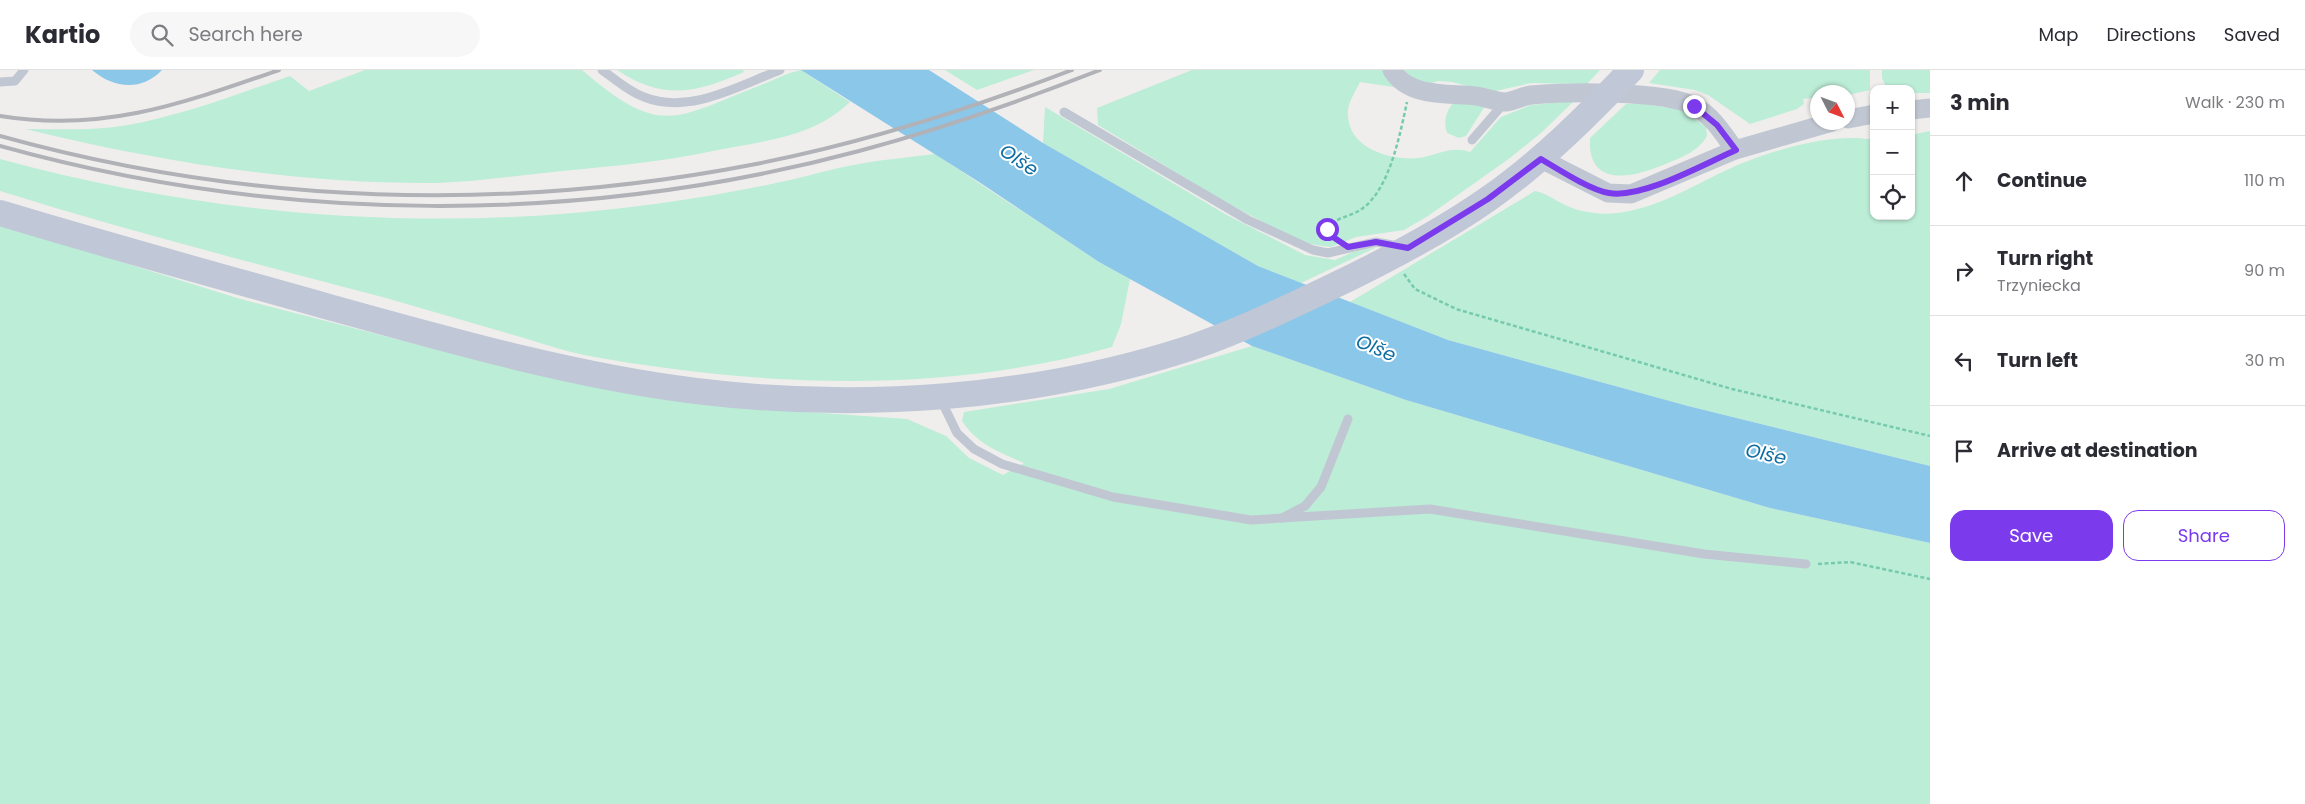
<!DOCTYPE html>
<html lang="en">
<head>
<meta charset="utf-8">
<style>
	body { margin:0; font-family:Poppins,sans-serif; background:#f7f7f7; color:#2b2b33 }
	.controls { position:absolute; right:15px; top:15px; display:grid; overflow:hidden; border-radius:10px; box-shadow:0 1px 4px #0004 }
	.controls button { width:45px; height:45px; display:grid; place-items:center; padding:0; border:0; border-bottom:1px solid #e1e1e2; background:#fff; color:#2b2b33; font:25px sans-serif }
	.compass { position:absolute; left:1810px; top:15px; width:45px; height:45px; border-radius:50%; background:#fff; box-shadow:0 1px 4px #0004; rotate:132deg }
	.stop { position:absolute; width:15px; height:15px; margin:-11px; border:4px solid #7c3aed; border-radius:50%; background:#fff }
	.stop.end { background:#7c3aed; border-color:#fff; box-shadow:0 1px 5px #0008 }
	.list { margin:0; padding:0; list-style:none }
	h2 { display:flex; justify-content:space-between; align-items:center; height:65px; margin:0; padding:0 20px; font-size:21px }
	h2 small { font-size:16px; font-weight:400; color:#7c7c81 }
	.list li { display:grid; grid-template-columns:32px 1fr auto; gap:15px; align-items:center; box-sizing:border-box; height:90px; padding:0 20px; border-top:1px solid #e1e1e2 }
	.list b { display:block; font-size:19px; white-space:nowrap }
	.list p { margin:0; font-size:16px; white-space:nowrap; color:#7c7c81 }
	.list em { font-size:16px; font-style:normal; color:#7c7c81 }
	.actions { display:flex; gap:10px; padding:15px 20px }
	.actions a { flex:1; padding:11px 0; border:1px solid #7c3aed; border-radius:15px; text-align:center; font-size:18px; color:#7c3aed }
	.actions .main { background:#7c3aed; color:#fff }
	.icon { flex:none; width:28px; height:28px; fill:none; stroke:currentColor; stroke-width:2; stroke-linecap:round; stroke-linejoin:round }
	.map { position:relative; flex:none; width:1930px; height:734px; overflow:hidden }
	header { display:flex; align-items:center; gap:30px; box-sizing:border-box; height:70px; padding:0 25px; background:#fff; border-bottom:1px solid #e1e1e2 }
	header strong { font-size:24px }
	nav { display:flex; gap:28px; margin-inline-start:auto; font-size:18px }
	.search { width:350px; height:45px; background:#f7f7f7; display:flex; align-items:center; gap:12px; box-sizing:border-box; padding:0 18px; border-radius:28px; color:#7c7c81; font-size:19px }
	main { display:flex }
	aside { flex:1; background:#fff }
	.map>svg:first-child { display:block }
	.green { fill:#bcedd7 }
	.water { fill:#8bc7e9 }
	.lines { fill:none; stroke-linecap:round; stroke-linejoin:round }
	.path { stroke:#76caad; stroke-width:2.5; stroke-dasharray:4 2.5; stroke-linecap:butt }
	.service { stroke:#c1c7d2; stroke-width:9 }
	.minor { stroke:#c1c7d2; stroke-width:19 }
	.secondary { stroke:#c0c7d6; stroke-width:26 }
	.rail { stroke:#b0b2b8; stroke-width:4 }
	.route { stroke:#7c3aed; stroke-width:6 }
	.labels { text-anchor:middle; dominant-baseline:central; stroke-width:4; stroke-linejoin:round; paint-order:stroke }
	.water-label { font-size:19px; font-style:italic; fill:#106ea3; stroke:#fff }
</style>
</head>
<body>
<header>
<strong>Kartio</strong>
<div class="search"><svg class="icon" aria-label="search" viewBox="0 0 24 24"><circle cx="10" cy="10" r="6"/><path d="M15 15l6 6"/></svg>Search here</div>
<nav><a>Map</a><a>Directions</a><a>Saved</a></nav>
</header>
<main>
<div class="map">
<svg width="1930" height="734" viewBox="0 0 1930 734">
	<rect width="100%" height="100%" fill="#f0eeed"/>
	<g class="green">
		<path d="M365,0H582C661,68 674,49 761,15C774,10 787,3 801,0L850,32C813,68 762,71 713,81C663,92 613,96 562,101C520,105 478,112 436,113C297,114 160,92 25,59C59,59 94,61 128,55C184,45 237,24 290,6L309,21Z"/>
		<path d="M617,0H743L744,2C696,23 664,31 617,0Z"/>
		<polygon points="945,0 1034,0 977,20"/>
		<path d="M1192,0H1384L1400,18L1360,12C1356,20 1349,31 1348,40C1345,77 1388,91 1418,88C1436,86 1451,75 1470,82L1501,47L1531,35L1574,31L1541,63L1510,88L1428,146L1404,160L1356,167L1331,177L1315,175L1296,170L1220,129L1098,55L1097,38Z"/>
		<polygon points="1404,0 1600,0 1587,14 1531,13 1491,22 1452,12 1438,11 1428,14 1415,11"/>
		<polygon points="1660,0 1870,0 1870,20 1848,25 1848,22 1818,22 1817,31 1814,31 1812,28 1803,29 1804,34 1797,39 1750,54 1708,25 1695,20 1649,13"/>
		<polygon points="1882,0 1930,0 1930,23 1911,23 1911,19 1887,19 1882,8"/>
		<path d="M1454,32L1485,36L1466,66L1459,68L1447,63C1443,51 1446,41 1454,32Z"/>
		<path d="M1639,33L1683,40L1706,57L1707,66C1698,82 1680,88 1663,95C1632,108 1587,118 1590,68L1626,34Z"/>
		<polygon points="1045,37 1225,144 1305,185 1335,190 1353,182 1377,177 1301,213 1258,196 1043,73"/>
		<path d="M1930,61V396L1688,336L1448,270L1350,232L1535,121C1546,123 1553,129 1563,134C1582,144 1608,146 1629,141C1665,134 1698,113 1731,98C1769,81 1832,62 1874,70V146H1911V65Z"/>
		<path d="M935,84L1099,192L1130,209L1121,254L1112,277C941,325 758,317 584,285C564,281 544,274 524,268C478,255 432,241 386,228C257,194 128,161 0,121V89C212,147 437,164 655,134C700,128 745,120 790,110C815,104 840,97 864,93C888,89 912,87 935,84Z"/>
		<path d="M0,154L237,228L509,298L721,336L907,349L946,366L969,388L1003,405L1024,393C999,382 977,374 962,351L964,342L1109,319L1252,276L1406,330L1770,438L1930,473V734H0Z"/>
	</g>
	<g class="water">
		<path d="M92,0H162C141,22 113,18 92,0Z"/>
		<polygon points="801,0 929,0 1043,73 1258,196 1448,270 1688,336 1930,396 1930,473 1770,438 1406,330 1252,276 1099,192 979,112"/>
	</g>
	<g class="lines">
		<g class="path">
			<path d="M1334,169L1327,159C1334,147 1352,147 1363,138C1390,118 1400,64 1407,32"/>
			<polyline points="1404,204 1415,219 1456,239 1732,319 1930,366"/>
			<polyline points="1818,494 1850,492 1930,509"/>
		</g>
		<g class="service">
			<path d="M602,0C615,9 629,22 644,27C689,45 738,16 780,0"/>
			<polyline points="0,12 15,11 24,0"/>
			<polyline points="1064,42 1248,150 1313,180 1328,183 1376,172 1398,176"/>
			<polyline points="1472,70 1505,32"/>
			<polyline points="941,330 957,363 974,379 1002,394 1113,427 1251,450 1282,448 1305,436 1321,417 1348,349"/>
			<polyline points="1282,448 1430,439 1704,484 1806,494"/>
		</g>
		<g class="minor">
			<path d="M1392,0C1409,28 1448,23 1476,26C1485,27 1496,32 1506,32C1514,31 1523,26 1531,25C1567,22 1664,20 1694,36C1713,46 1723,64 1735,80"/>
			<polyline points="1911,40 1930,38"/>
			<polyline points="1848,49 1874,44"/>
			<polyline points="1541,89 1608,123 1631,124 1735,80 1832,52"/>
		</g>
		<path class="secondary" d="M0,143C109,176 219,206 329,237C448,270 574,306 696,321C860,341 1033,329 1190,278C1237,262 1283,240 1327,219C1382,193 1438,164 1488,129C1541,92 1586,47 1631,0"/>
		<g class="rail">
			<path d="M0,46C104,63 184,33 279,0"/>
			<path d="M0,66C247,135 505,143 756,94C864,73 970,39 1072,0"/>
			<path d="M0,76C280,154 579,156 859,81C941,59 1021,31 1100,0"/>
		</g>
	</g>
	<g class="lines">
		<path class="route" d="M1327,159L1330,165L1348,177L1376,172L1408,178L1488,129L1541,89C1558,99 1590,120 1609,123C1642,129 1704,94 1736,80L1717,55L1694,36"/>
	</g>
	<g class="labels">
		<g class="water-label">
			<text transform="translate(1019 90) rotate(34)">Olše</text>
			<text transform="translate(1376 278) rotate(23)">Olše</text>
			<text transform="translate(1766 384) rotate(12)">Olše</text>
		</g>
	</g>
</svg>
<div class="controls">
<button>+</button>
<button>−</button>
<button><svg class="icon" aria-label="locate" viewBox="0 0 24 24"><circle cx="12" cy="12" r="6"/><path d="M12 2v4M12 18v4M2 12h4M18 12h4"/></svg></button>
</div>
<svg class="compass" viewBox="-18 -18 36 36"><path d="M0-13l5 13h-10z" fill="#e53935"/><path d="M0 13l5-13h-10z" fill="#7c7c81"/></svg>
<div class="stop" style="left:1327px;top:159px"></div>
<div class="stop end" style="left:1694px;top:36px"></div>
</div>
<aside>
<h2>3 min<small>Walk · 230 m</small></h2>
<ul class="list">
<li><svg class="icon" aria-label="ahead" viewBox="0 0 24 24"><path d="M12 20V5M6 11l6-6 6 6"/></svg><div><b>Continue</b></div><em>110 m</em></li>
<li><svg class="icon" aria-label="right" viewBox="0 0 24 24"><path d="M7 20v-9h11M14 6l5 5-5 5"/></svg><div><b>Turn right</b><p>Trzyniecka</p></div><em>90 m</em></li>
<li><svg class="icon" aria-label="left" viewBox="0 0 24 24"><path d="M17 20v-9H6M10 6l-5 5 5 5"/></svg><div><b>Turn left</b></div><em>30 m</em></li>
<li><svg class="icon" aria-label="arrive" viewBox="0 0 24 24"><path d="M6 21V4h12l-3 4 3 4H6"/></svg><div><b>Arrive at destination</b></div></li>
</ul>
<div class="actions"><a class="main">Save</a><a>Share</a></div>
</aside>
</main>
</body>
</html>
